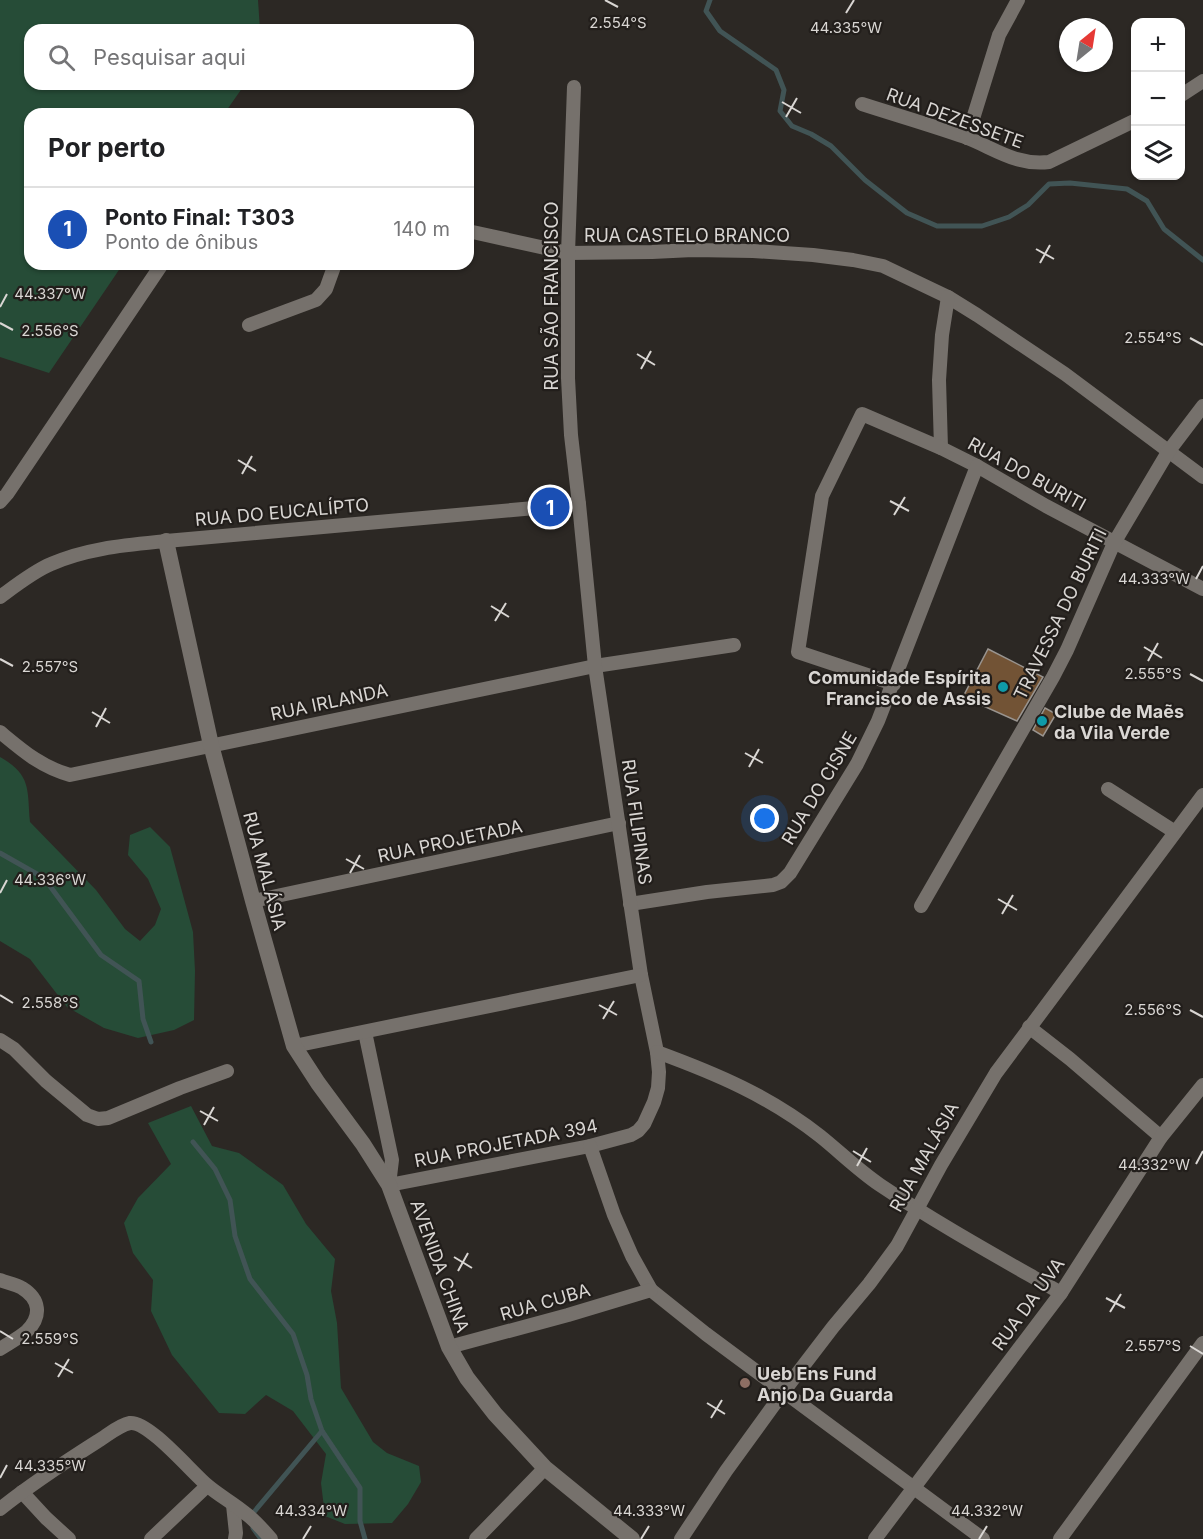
<!DOCTYPE html>
<html lang="pt">
<head>
<meta charset="utf-8">
<style>
	body { margin:0; font-family:Inter,sans-serif; background:#f2f2f2; color:#202124 }
	.controls { position:absolute; right:18px; top:18px; display:grid; overflow:hidden; border-radius:12px; box-shadow:0 2px 4px #0004 }
	.controls button { width:54px; height:54px; display:grid; place-items:center; padding:0; border:0; border-bottom:2px solid #e0e0e0; background:#fff; color:#202124; font:30px sans-serif }
	.compass { position:absolute; left:1059px; top:18px; width:54px; height:54px; border-radius:50%; background:#fff; box-shadow:0 2px 4px #0004; rotate:30deg }
	.you { position:absolute; left:765px; top:819px; width:21px; height:21px; margin:-15px; border:4px solid #fff; border-radius:50%; background:#1a73e8; box-shadow:0 0 0 9px #1a73e833 }
	.badge { display:grid; place-items:center; width:39px; height:39px; border-radius:50%; background:#6f652d; color:#fff; font-size:20px; font-weight:700 }
	.pin { position:absolute; translate:-50% -50%; border:3px solid #fff; box-shadow:0 2px 6px #0006 }
	.list { margin:0; padding:0; list-style:none }
	h2 { display:flex; justify-content:space-between; align-items:center; height:78px; margin:0; padding:0 24px; font-size:26px }
	h2 small { font-size:20px; font-weight:400; color:#757577 }
	.list li { display:grid; grid-template-columns:39px 1fr auto; gap:18px; align-items:center; box-sizing:border-box; height:84px; padding:0 24px; border-top:2px solid #e0e0e0 }
	.list b { display:block; font-size:22px; white-space:nowrap }
	.list p { margin:0; font-size:20px; white-space:nowrap; color:#757577 }
	.list em { font-size:20px; font-style:normal; color:#757577 }
	.icon { flex:none; width:33px; height:33px; fill:none; stroke:currentColor; stroke-width:2; stroke-linecap:round; stroke-linejoin:round }
	.map { position:relative; flex:none; width:1203px; height:1539px; overflow:hidden }
	.search { position:absolute; background:#fff; box-shadow:0 2px 4px #0004; left:24px; top:24px; width:450px; height:66px; display:flex; align-items:center; gap:15px; box-sizing:border-box; padding:0 21px; border-radius:18px; color:#757577; font-size:22px }
	.panel { position:absolute; background:#fff; box-shadow:0 2px 4px #0004; left:24px; top:108px; width:450px; height:162px; border-radius:18px }
	.map>svg:first-child { display:block }
	.green { fill:#264c37 }
	.lines { fill:none; stroke-linecap:round; stroke-linejoin:round }
	.stream { stroke:#415455; stroke-width:5 }
	.building { fill:#725335; stroke:#99948f; stroke-width:1.5 }
	.minor { stroke:#76716c; stroke-width:14 }
	.tertiary { stroke:#76716c; stroke-width:16 }
	.ticks { fill:none; stroke:#d9d6d3; stroke-width:2 }
	.culture-dot { fill:#0f9aa8; stroke:#221e1b; stroke-width:2 }
	.education-dot { fill:#8d6e63; stroke:#221e1b; stroke-width:2 }
	.labels { text-anchor:middle; dominant-baseline:central; stroke-width:4.5; stroke-linejoin:round; paint-order:stroke }
	.street-label { font-size:18px; fill:#d9d6d3; stroke:#221e1b }
	.poi-label { font-size:18px; font-weight:bold; fill:#d9d6d3; stroke:#221e1b; text-anchor:start }
	.ticks-label { font-size:15px; text-anchor:middle; fill:#d9d6d3; stroke:#221e1b; stroke-width:4.5; stroke-linejoin:round; paint-order:stroke }
</style>
</head>
<body>
<div class="map">
<svg width="1203" height="1539" viewBox="0 0 1203 1539">
	<rect width="100%" height="100%" fill="#2c2824"/>
	<g class="green">
		<polygon points="0,0 258,0 260,30 30,30 30,84 245,84 224,114 30,114 30,264 123,264 49,373 0,357"/>
		<path d="M0,757C32,775 27,790 30,822L96,890L125,929L140,941L155,925L161,909L148,879L128,855L130,835L150,827L170,847L193,932L195,971L194,1020L174,1030L138,1038L104,1028L67,1007L30,959L0,941Z"/>
		<polygon points="191,1106 212,1146 239,1153 283,1185 306,1224 335,1259 331,1291 337,1323 341,1388 373,1442 387,1453 419,1466 421,1482 408,1504 392,1523 345,1524 325,1516 321,1483 326,1454 293,1411 266,1395 245,1414 219,1413 172,1355 151,1311 153,1280 133,1253 124,1223 138,1198 171,1164 148,1123"/>
	</g>
	<g class="lines">
		<g class="stream">
			<polyline points="710,0 706,11 720,31 776,70 784,90 780,111 792,126 811,134 831,146 865,180 907,213 937,226 982,226 1009,217 1028,205 1049,184 1070,183 1127,189 1147,201 1164,229 1203,260"/>
			<polyline points="0,853 44,878 101,955 139,981 143,1019 151,1042"/>
			<polyline points="193,1142 215,1169 230,1200 235,1236 250,1279 293,1334 307,1375 311,1399 322,1431 360,1488 360,1521 365,1539"/>
			<polyline points="254,1512 322,1431"/>
			<polyline points="253,1528 261,1539"/>
		</g>
	</g>
	<g class="building">
		<polygon points="988,649 1043,677 1017,721 963,697"/>
		<polygon points="1045,708 1056,714 1043,736 1033,730"/>
	</g>
	<g class="lines">
		<g class="minor">
			<polyline points="1180,96 1203,81"/>
			<path d="M862,104C896,115 931,125 965,137C994,148 1016,166 1049,162L1136,120"/>
			<polyline points="967,138 999,35 1018,0"/>
			<polyline points="468,231 568,253 652,252 693,250 753,251 813,255 853,260 883,266 948,297 977,315 1065,374 1203,477"/>
			<polyline points="249,325 316,300 326,289 335,264"/>
			<polyline points="941,448 939,380 942,335 948,297"/>
			<polyline points="0,502 7,494 162,264"/>
			<path d="M0,597C15,586 34,571 51,564C87,548 127,545 166,541L579,504"/>
			<polyline points="894,684 798,652 822,496 862,414 941,448 977,466 1046,506 1203,589"/>
			<path d="M0,732C23,751 41,767 70,775L595,666L734,645"/>
			<polyline points="1108,789 1175,832"/>
			<polyline points="253,901 619,823"/>
			<polyline points="630,904 707,892 773,885 781,882 790,873 857,764 878,721 977,466"/>
			<polyline points="921,906 1053,677 1067,650 1114,543 1168,452 1203,406"/>
			<polyline points="1029,1027 1070,1059 1161,1137"/>
			<polyline points="365,1032 392,1160 389,1185 590,1146 631,1135 638,1131 644,1124 654,1102 658,1088 659,1072 657,1052 641,975 595,666 579,504 571,435 568,378 568,253 574,87"/>
			<polyline points="0,1040 14,1049 46,1081 87,1115 98,1119 108,1118 180,1088 227,1071"/>
			<polyline points="294,1046 641,975"/>
			<path d="M657,1052C717,1074 769,1096 820,1136C840,1152 858,1170 880,1185C938,1224 1000,1258 1061,1293"/>
			<polyline points="590,1146 614,1215 632,1256 651,1290 706,1334 983,1539"/>
			<path d="M0,1280C7,1283 16,1284 22,1288C40,1299 42,1316 27,1331C19,1338 9,1343 0,1349"/>
			<polyline points="449,1347 568,1315 651,1290"/>
			<polyline points="22,1492 46,1518 69,1539"/>
			<polyline points="233,1505 236,1533 235,1539"/>
			<path d="M0,1509C31,1484 65,1462 98,1441C108,1435 119,1425 130,1423C149,1421 192,1473 208,1486C220,1496 233,1503 245,1513C255,1520 263,1530 271,1539"/>
			<polyline points="151,1539 207,1486"/>
			<polyline points="476,1539 545,1468"/>
			<polyline points="681,1539 726,1471 784,1391 833,1327 869,1284 897,1246 941,1165 996,1073 1203,795"/>
			<polyline points="875,1539 1061,1293 1161,1137 1203,1085"/>
			<polyline points="1060,1539 1203,1343"/>
		</g>
		<polyline class="tertiary" points="166,541 211,745 253,901 294,1046 318,1083 363,1144 389,1185 449,1347 467,1378 495,1414 545,1468 632,1539"/>
	</g>
	<path class="ticks" d="M605,0L618,7M846,13L854,0M782,102L801,113M786,117L797,98M1036,249L1054,259M1040,263L1050,245M0,307L7,294M0,323L13,330M1190,338L1203,345M637,354L655,365M641,369L651,351M238,460L256,471M242,474L252,456M890,501L909,511M894,515L905,497M1196,579L1203,566M491,606L509,617M495,621L506,603M1144,647L1162,658M0,659L13,666M1148,661L1158,643M1190,674L1203,681M92,712L110,723M96,727L106,708M745,753L763,763M749,767L759,749M346,859L364,869M350,873L360,855M0,893L7,880M998,899L1017,910M1002,914L1013,895M0,995L13,1003M599,1005L617,1015M1190,1010L1203,1017M603,1019L614,1001M200,1111L218,1121M204,1125L214,1107M853,1151L871,1162M1196,1164L1203,1151M857,1166L867,1148M454,1257L472,1268M458,1271L468,1253M1106,1298L1125,1308M1110,1312L1121,1294M0,1331L13,1339M1190,1346L1203,1354M55,1363L73,1373M58,1377L69,1359M707,1403L725,1414M711,1418L722,1400M0,1478L7,1465M303,1539L311,1526M641,1539L649,1526M979,1539L987,1526"/>
	<g class="culture-dot">
		<circle cx="1003" cy="687" r="6"/>
		<circle cx="1042" cy="721" r="6"/>
	</g>
	<circle class="education-dot" cx="745" cy="1383" r="6"/>
	<g class="labels">
		<g class="street-label">
			<text transform="translate(955 118) rotate(20)">RUA DEZESSETE</text>
			<text x="687" y="235">RUA CASTELO BRANCO</text>
			<text transform="translate(551 296) rotate(-90)">RUA SÃO FRANCISCO</text>
			<text transform="translate(1027 474) rotate(29)">RUA DO BURITI</text>
			<text transform="translate(282 512) rotate(-5)">RUA DO EUCALÍPTO</text>
			<text transform="translate(1060 614) rotate(-64)">TRAVESSA DO BURITI</text>
			<text transform="translate(329 702) rotate(-12)">RUA IRLANDA</text>
			<text transform="translate(819 788) rotate(-59)">RUA DO CISNE</text>
			<text transform="translate(637 822) rotate(82)">RUA FILIPINAS</text>
			<text transform="translate(450 841) rotate(-12)">RUA PROJETADA</text>
			<text transform="translate(265 871) rotate(75)">RUA MALÁSIA</text>
			<text transform="translate(506 1143) rotate(-11)">RUA PROJETADA 394</text>
			<text transform="translate(924 1157) rotate(-61)">RUA MALÁSIA</text>
			<text transform="translate(440 1266) rotate(70)">AVENIDA CHINA</text>
			<text transform="translate(545 1302) rotate(-16)">RUA CUBA</text>
			<text transform="translate(1028 1304) rotate(-54)">RUA DA UVA</text>
		</g>
		<g class="poi-label">
			<text x="991" y="677" text-anchor="end">Comunidade Espírita<tspan x="991" dy="21">Francisco de Assis</tspan></text>
			<text x="1054" y="711">Clube de Maẽs<tspan x="1054" dy="21">da Vila Verde</tspan></text>
			<text x="757" y="1373">Ueb Ens Fund<tspan x="757" dy="21">Anjo Da Guarda</tspan></text>
		</g>
	</g>
	<g class="ticks-label">
		<text x="618" y="28">2.554°S</text>
		<text x="846" y="33">44.335°W</text>
		<text x="50" y="299">44.337°W</text>
		<text x="50" y="336">2.556°S</text>
		<text x="1153" y="343">2.554°S</text>
		<text x="1154" y="584">44.333°W</text>
		<text x="50" y="672">2.557°S</text>
		<text x="1153" y="679">2.555°S</text>
		<text x="50" y="885">44.336°W</text>
		<text x="50" y="1008">2.558°S</text>
		<text x="1153" y="1015">2.556°S</text>
		<text x="1154" y="1170">44.332°W</text>
		<text x="50" y="1344">2.559°S</text>
		<text x="1153" y="1351">2.557°S</text>
		<text x="50" y="1471">44.335°W</text>
		<text x="311" y="1516">44.334°W</text>
		<text x="649" y="1516">44.333°W</text>
		<text x="987" y="1516">44.332°W</text>
	</g>
</svg>
<div class="controls">
<button>+</button>
<button>−</button>
<button><svg class="icon" aria-label="layers" viewBox="0 0 24 24"><path d="M12 4l9 5-9 5-9-5zM3 14l9 5 9-5"/></svg></button>
</div>
<svg class="compass" viewBox="-18 -18 36 36"><path d="M0-13l5 13h-10z" fill="#e53935"/><path d="M0 13l5-13h-10z" fill="#757577"/></svg>
<div class="you"></div>
<div class="pin badge" style="left:550px;top:507px;background:#1a4fb4">1</div>
<div class="search"><svg class="icon" aria-label="search" viewBox="0 0 24 24"><circle cx="10" cy="10" r="6"/><path d="M15 15l6 6"/></svg>Pesquisar aqui</div>
<section class="panel">
<h2>Por perto<small></small></h2>
<ul class="list">
<li><span class="badge" style="background:#1a4fb4">1</span><div><b>Ponto Final: T303</b><p>Ponto de ônibus</p></div><em>140 m</em></li>
</ul>
</section>
</div>
</body>
</html>
